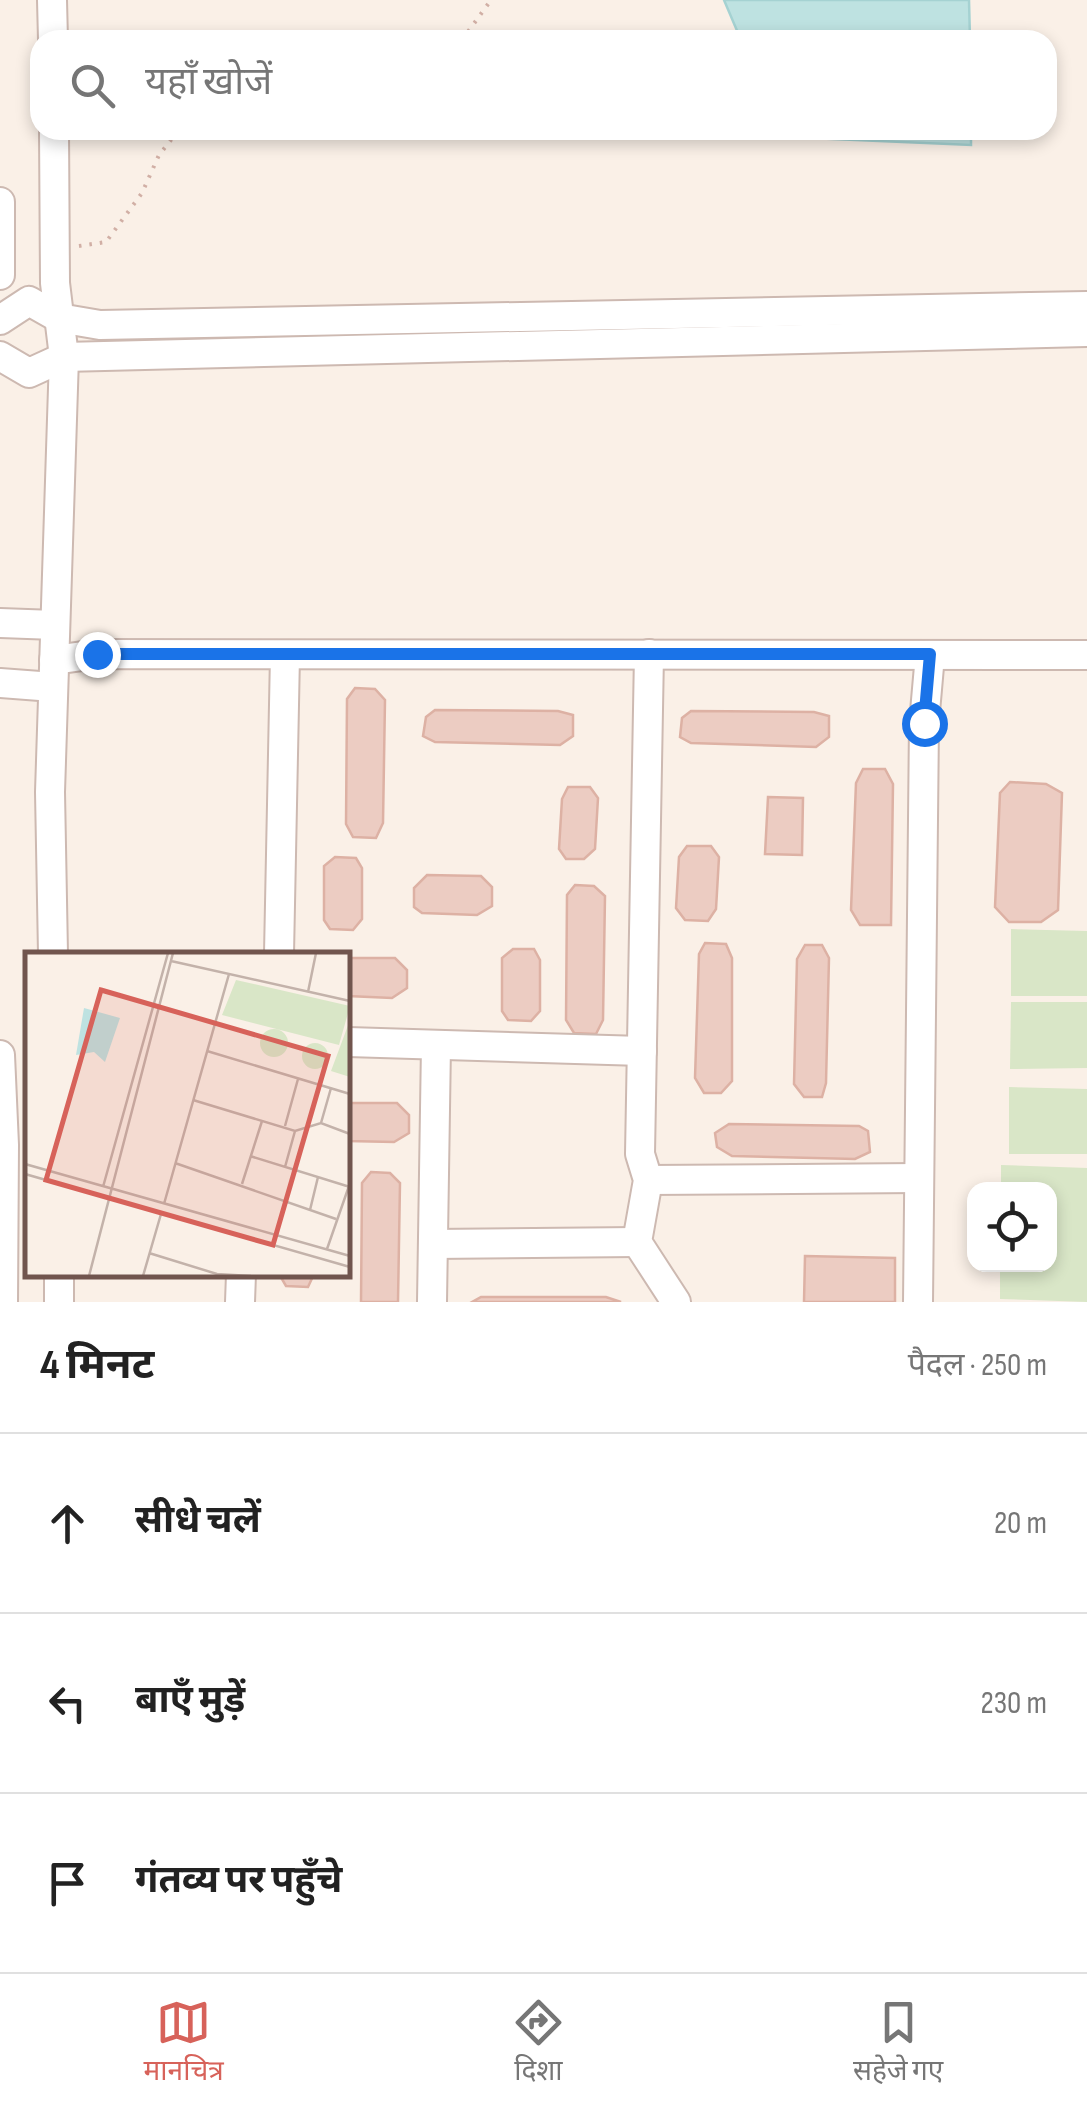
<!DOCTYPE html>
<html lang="hi">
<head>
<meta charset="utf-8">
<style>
	body { margin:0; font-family:"Sofia Sans Condensed","Noto Sans Devanagari",sans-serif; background:#f2f2f2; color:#222 }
	.controls { position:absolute; right:30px; bottom:30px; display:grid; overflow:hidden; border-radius:20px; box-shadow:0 5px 15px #0003 }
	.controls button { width:90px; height:90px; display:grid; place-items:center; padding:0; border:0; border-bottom:2px solid #e0e0e0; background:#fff; color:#222; font:50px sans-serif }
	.stop { position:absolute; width:30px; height:30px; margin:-22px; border:8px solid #1a73e8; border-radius:50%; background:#fff }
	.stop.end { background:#1a73e8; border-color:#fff; box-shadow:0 2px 10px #0008 }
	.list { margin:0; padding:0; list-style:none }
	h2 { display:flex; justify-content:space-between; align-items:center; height:130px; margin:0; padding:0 40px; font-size:42px }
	h2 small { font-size:32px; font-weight:400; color:#767676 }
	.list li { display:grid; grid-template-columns:65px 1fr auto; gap:30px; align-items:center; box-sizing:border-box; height:180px; padding:0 40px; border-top:2px solid #e0e0e0 }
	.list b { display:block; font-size:38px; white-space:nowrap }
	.list em { font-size:32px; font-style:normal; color:#767676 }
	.icon { flex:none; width:55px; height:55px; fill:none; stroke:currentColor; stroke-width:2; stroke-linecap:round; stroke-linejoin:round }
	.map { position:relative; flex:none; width:1087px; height:1302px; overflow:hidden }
	.search { position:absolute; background:#fff; box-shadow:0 5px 15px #0003; left:30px; right:30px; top:30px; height:110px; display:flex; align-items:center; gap:25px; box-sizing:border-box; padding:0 35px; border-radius:30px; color:#767676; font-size:38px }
	.sheet { height:670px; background:#fff }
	nav { display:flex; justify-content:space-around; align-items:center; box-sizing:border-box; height:140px; border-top:2px solid #e0e0e0; background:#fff; font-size:28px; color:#767676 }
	nav a { display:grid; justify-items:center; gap:5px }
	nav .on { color:#d7625a }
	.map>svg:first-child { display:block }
	.green { fill:#d9e6c7 }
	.water { fill:#bee2e1; stroke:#a5d2d2; stroke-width:2.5 }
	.building { fill:#ecccc2; stroke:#ddb1a4; stroke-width:2.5 }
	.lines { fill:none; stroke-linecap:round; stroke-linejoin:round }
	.minor-casing { stroke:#cdb9b1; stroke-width:32 }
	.path { stroke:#d1afa5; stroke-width:4; stroke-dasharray:2.5 8; stroke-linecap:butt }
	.minor { stroke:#fff; stroke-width:28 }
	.route { stroke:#1a73e8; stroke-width:12 }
	.inset-road { fill:none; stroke:#c3b2aa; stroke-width:2.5 }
	.view { fill:#d7625a; fill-opacity:0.15; stroke:#d7625a; stroke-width:5 }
	.inset-edge { fill:none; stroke:#71554e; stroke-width:5 }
</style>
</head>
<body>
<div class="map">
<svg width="1087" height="1302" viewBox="0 0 1087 1302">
	<rect width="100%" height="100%" fill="#faf0e7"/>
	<g class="green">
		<polygon points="1011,929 1087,931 1087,996 1011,996"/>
		<polygon points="1011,1002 1087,1002 1087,1068 1010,1069"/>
		<polygon points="1009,1087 1087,1089 1087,1154 1009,1154"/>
		<polygon points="1001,1165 1087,1168 1087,1302 1000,1299 1000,1265 1050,1264 1050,1190 1001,1189"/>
	</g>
	<g class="water">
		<polygon points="724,0 969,0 970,40 741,40"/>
		<polygon points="719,130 971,130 971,145 717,134"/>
	</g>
	<g class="building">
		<polygon points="355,688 375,689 385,700 383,823 376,838 353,837 346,824 347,699"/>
		<polygon points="435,710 558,711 573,715 573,736 560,745 435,742 423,736 426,717"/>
		<polygon points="691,711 814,712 829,716 829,737 816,747 691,743 680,737 682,718"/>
		<polygon points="863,769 885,769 893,784 891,925 860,925 851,910 856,783"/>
		<polygon points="1010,782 1046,784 1062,793 1058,910 1041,922 1009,922 995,907 1000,793"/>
		<polygon points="568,787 590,787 598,798 595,849 584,859 566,859 559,849 562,799"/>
		<polygon points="768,797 803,798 802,855 765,854"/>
		<polygon points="687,846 711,846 719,857 716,909 708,921 685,920 676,908 679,857"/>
		<polygon points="335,857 356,858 362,868 362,919 353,930 330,929 324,920 324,866"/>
		<polygon points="427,875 481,876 492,887 492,906 477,915 422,913 414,907 414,888"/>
		<polygon points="575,885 594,886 605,896 603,1020 596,1034 574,1033 566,1020 567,895"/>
		<polygon points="705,943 726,944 732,958 732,1081 721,1093 704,1093 695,1078 699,954"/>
		<polygon points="805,945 822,945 829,958 826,1083 822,1097 804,1097 794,1084 797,959"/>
		<polygon points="513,949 534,949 540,960 540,1011 531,1021 508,1020 502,1011 502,958"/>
		<polygon points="348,958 395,958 407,970 407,988 392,998 348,996"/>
		<polygon points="348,1103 397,1103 409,1115 409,1133 394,1142 348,1141"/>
		<polygon points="729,1124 859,1126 868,1131 870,1152 855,1159 732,1156 717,1147 715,1133"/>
		<polygon points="371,1172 390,1173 400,1183 398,1302 361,1302 362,1183"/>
		<polygon points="805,1256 895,1258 895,1302 804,1302"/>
		<polygon points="279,1274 314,1274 308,1287 286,1286"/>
		<polygon points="481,1297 606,1297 621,1302 472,1302"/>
	</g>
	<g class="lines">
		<g class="minor-casing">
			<g id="minor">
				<polyline points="52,0 53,40"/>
				<polyline points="0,202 0,275"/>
				<polyline points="0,320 29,301 59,318 100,325 1087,306"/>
				<polyline points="0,356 29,373 64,357 1087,332"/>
				<polyline points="0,623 55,625"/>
				<polyline points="649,654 640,1154 648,1180 637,1242 676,1302"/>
				<polyline points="54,660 97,654 1087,655"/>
				<polyline points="0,683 53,687"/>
				<polyline points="53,954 50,792 64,357 55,283 54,130"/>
				<polyline points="279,954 285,655"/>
				<polyline points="348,1042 642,1051"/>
				<polyline points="0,1055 4,1145 3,1302"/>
				<polyline points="648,1180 919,1178"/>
				<polyline points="433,1244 637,1242"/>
				<polyline points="59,1274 59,1302"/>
				<polyline points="240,1302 241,1274"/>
				<polyline points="432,1302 436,1045"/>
				<polyline points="918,1302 924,723 930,655"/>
			</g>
		</g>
		<g class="path">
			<polyline points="269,40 277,40"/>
			<polyline points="462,40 491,0"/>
			<polyline points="79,246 106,242 142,193 159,155 179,130"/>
		</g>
		<use href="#minor" class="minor"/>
	</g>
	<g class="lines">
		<polyline class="route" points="97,654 930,654 924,723"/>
	</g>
	<g transform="translate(25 952)">
		<rect width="325" height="325" fill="#faf0e7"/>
		<path d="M211,28L325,54L314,93L197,63ZM325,68V125L306,119ZM235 91a14 14 0 1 1 28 0a14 14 0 1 1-28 0ZM277 104a13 13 0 1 1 26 0a13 13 0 1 1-26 0Z" fill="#d9e6c7"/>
		<path d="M59,56L95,66L80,110L69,100L51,103Z" fill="#bee2e1"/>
		<path class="inset-road" d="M146,9L325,49M283,40L291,1M182,99L325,142M168,148L270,179L296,171L325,182M296,171L306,136M260,174L273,127M225,204L325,235M150,211L311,267M0,212L325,304M260,215L270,179M0,222L325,315M217,232L237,169M78,235L143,1M139,252L204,22M285,258L293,225M302,297L324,234M124,301L192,322L226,324M64,324L148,1M118,324L136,262"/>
		<path class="view" d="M76,38L303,104L248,293L21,228Z"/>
		<rect width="325" height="325" class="inset-edge"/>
	</g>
</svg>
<div class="controls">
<button><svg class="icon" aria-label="locate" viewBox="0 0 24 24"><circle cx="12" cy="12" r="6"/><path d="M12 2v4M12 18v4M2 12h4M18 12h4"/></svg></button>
</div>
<div class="stop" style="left:924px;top:723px"></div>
<div class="stop end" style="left:97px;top:654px"></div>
<div class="search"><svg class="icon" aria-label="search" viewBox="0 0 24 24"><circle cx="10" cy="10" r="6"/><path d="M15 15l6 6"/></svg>यहाँ खोजें</div>
</div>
<section class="sheet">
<h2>4 मिनट<small>पैदल · 250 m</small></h2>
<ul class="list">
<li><svg class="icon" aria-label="ahead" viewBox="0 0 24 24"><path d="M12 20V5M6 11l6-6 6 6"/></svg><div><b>सीधे चलें</b></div><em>20 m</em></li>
<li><svg class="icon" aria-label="left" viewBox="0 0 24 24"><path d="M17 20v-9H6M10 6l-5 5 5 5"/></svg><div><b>बाएँ मुड़ें</b></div><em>230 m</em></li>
<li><svg class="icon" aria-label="arrive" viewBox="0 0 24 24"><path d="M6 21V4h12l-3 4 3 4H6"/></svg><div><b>गंतव्य पर पहुँचे</b></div></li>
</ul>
</section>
<nav>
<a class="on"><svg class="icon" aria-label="map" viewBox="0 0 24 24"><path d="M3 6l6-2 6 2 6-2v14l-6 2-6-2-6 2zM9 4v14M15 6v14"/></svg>मानचित्र</a>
<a><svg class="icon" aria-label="directions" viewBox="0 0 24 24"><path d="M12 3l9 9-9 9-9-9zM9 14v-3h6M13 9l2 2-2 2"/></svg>दिशा</a>
<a><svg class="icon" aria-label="saved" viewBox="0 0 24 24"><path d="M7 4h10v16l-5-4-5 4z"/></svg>सहेजे गए</a>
</nav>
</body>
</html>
